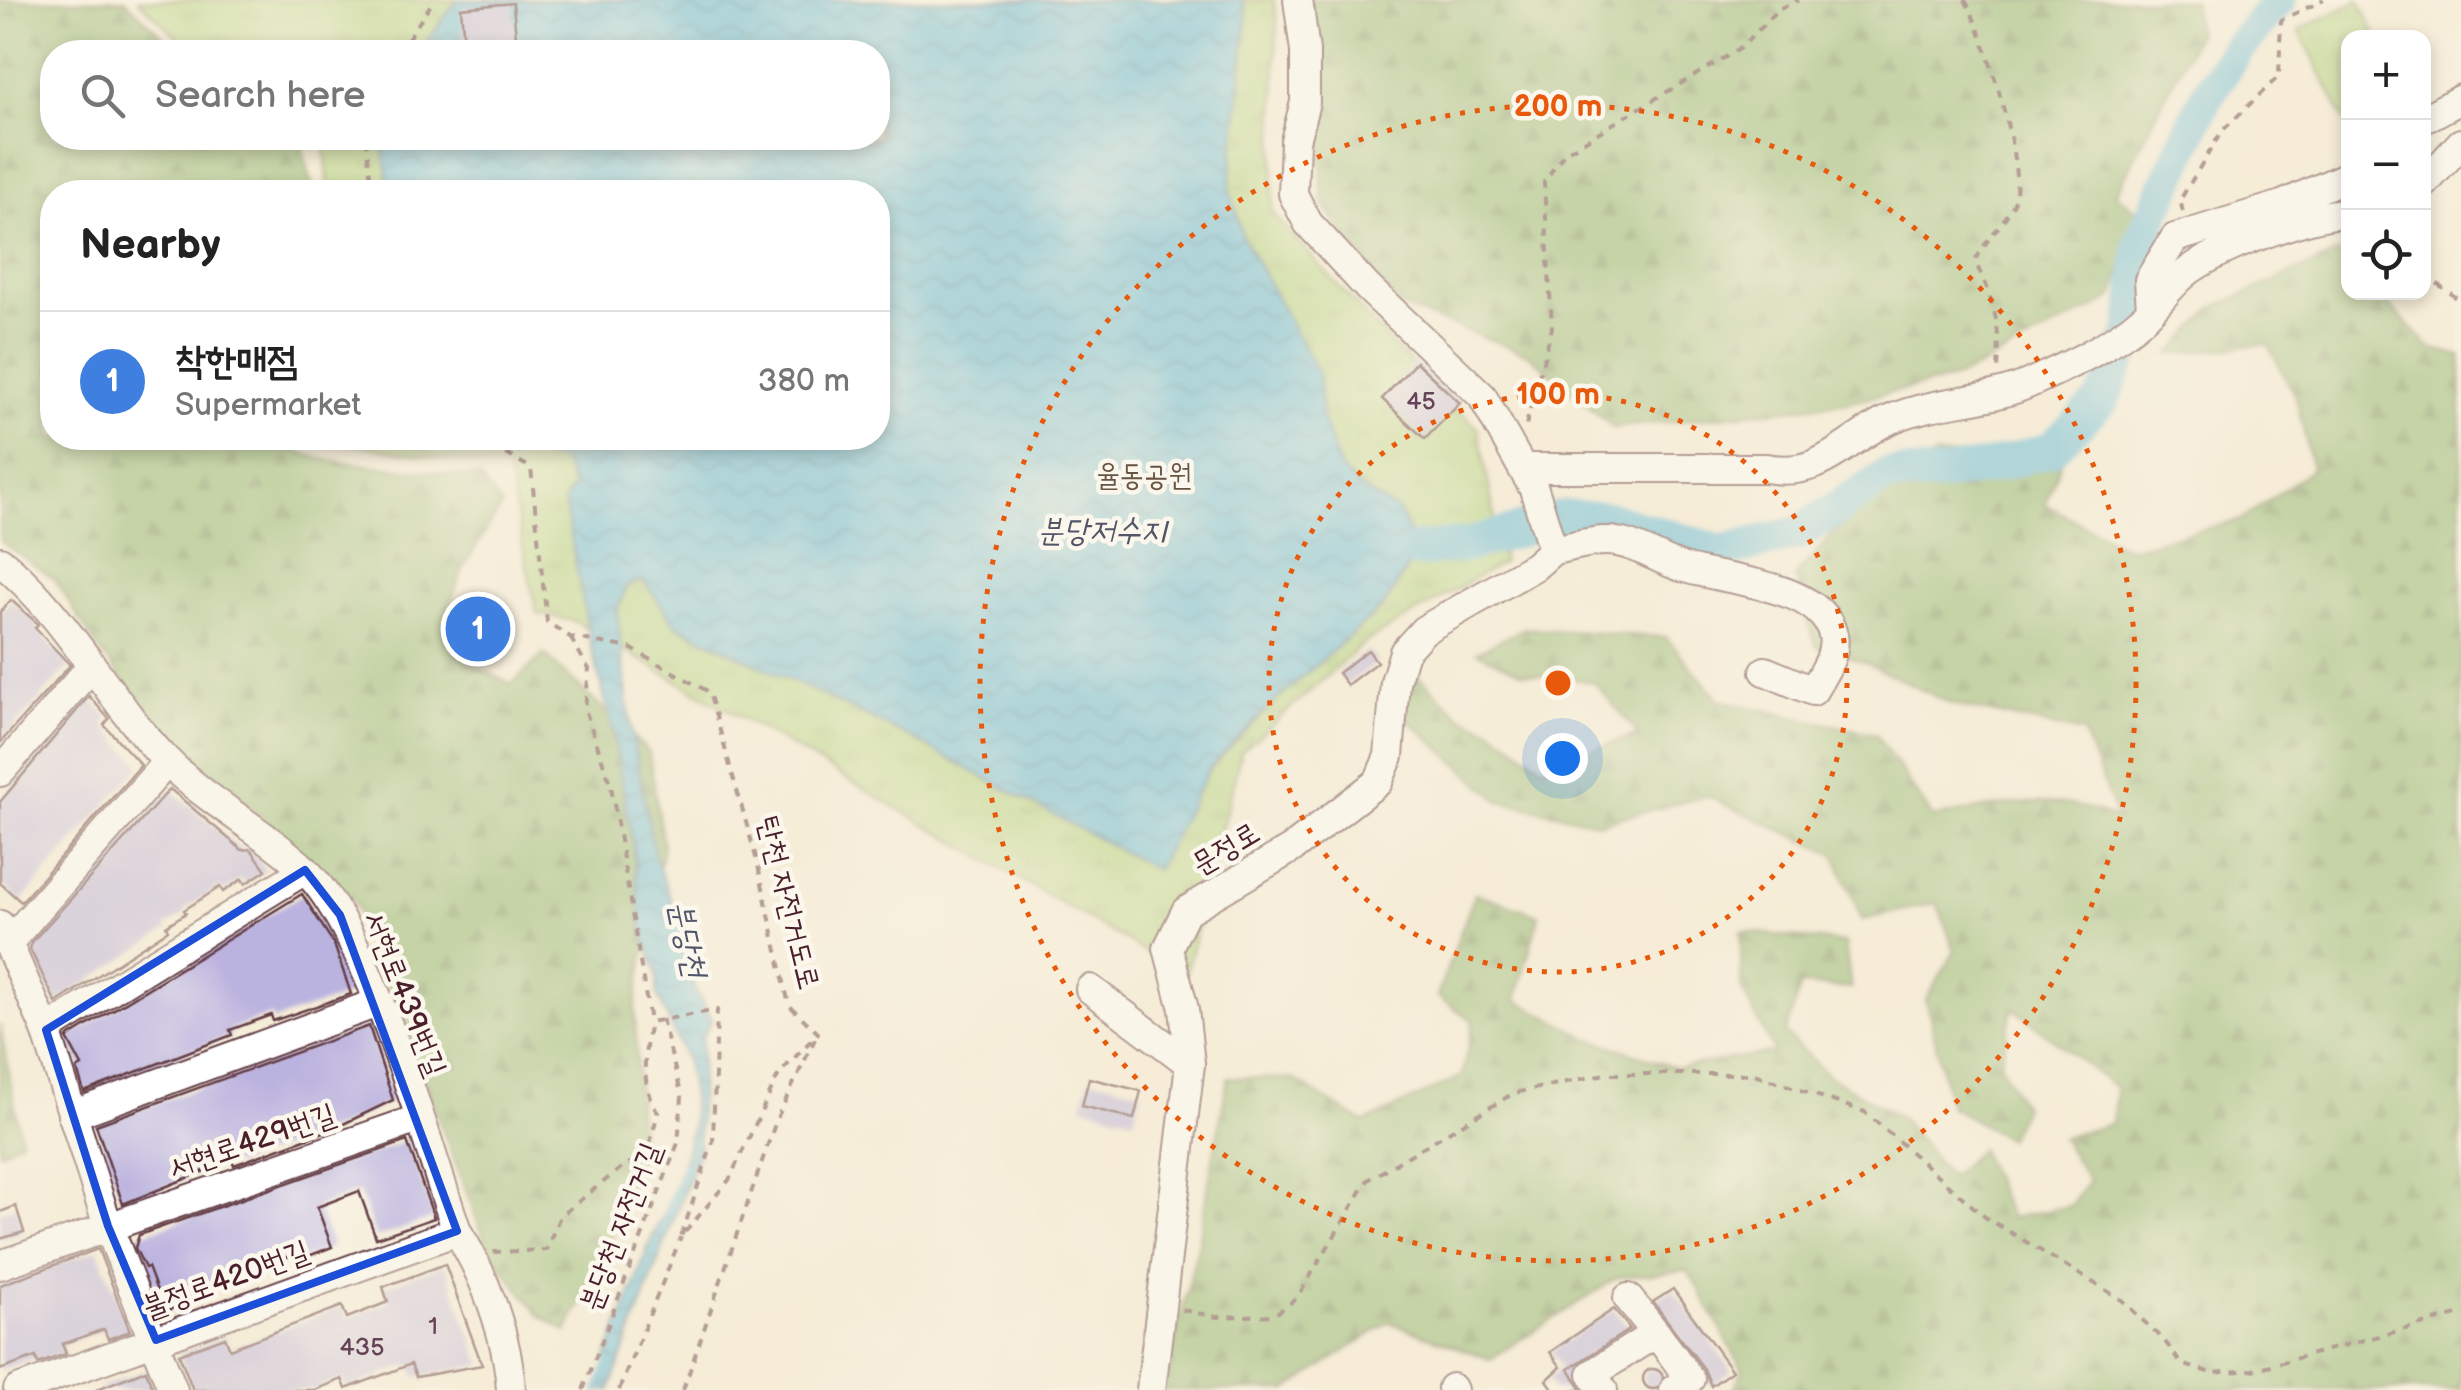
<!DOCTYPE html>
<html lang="en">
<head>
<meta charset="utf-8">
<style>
	body { margin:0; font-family:"Balsamiq Sans","Poor Story",sans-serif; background:#f2f2f2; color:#222 }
	.controls { position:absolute; right:30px; top:30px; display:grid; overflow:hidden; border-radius:20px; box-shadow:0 5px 15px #0003 }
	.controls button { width:90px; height:90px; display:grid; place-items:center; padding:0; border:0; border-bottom:2px solid #e0e0e0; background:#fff; color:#222; font:50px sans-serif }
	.you { position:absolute; left:1562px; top:758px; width:35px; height:35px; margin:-25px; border:8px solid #fff; border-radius:50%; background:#1a73e8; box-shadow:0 0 0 15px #1a73e833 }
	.badge { display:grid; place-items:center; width:65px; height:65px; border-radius:50%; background:#c8321e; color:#fff; font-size:32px; font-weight:700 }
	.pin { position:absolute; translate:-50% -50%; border:5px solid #fff; box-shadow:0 2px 10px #0006 }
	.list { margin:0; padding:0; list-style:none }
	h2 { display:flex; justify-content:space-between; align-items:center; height:130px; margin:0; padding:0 40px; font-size:42px }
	h2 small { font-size:32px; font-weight:400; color:#767676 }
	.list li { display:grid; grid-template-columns:65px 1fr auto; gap:30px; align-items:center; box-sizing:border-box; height:140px; padding:0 40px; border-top:2px solid #e0e0e0 }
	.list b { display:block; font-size:38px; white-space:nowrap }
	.list p { margin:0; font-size:32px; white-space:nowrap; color:#767676 }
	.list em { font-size:32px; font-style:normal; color:#767676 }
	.icon { flex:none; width:55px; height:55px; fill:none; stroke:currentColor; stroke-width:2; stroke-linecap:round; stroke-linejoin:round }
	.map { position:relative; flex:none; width:2461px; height:1390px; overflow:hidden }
	.search { position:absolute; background:#fff; box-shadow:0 5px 15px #0003; left:40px; top:40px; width:850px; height:110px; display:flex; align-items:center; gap:25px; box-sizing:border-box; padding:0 35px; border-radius:40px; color:#767676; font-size:38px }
	.panel { position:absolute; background:#fff; box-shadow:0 5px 15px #0003; left:40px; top:180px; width:850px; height:270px; border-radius:40px }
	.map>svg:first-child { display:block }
	.forest { fill:url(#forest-firs); stroke:#6a694a; stroke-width:2.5 }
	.park { fill:url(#park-tufts); stroke:#7b7852; stroke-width:2.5 }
	.water { fill:url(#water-waves); stroke:#546c84; stroke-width:2.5 }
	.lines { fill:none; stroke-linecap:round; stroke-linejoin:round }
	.stream { stroke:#5fb9dc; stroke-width:6 }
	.river { stroke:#5fb9dc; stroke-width:35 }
	.building { fill:#bbb3df }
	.minor-casing { stroke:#643e45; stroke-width:32 }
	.path { stroke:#643e45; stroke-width:4; stroke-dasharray:8 8; stroke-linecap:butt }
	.minor { stroke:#fff; stroke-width:28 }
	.marked { fill:none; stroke:#1d4ed8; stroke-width:8; stroke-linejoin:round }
	.ring { fill:none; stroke:#e8590c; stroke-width:5; stroke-dasharray:5 10 }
	.labels { text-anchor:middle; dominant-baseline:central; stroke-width:9; stroke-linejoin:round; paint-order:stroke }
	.number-label { font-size:25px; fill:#664458 }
	.park-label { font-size:30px; fill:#675443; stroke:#fbf7ec }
	.street-label { font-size:30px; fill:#4a1f2b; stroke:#fbf7ec }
	.water-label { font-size:32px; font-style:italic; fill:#515569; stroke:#fbf7ec }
	.centre { fill:#e8590c; stroke:#fbf7ec; stroke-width:5 }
	.ring-label { font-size:30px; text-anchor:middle; font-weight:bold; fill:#e8590c; stroke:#fbf7ec; stroke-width:9; stroke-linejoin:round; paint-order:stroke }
</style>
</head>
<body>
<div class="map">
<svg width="2461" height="1390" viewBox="0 0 2461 1390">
	<defs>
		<pattern id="forest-firs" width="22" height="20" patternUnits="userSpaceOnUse" patternTransform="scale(2.5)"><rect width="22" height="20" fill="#89b36a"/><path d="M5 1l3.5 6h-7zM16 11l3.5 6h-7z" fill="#729157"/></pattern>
		<pattern id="park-tufts" width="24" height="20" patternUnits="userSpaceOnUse" patternTransform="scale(2.5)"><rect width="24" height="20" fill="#acd17a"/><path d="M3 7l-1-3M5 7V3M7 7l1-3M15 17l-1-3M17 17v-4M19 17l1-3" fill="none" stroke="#96b36a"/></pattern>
		<pattern id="water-waves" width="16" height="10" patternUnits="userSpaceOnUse" patternTransform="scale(2.5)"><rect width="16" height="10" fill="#5fb9dc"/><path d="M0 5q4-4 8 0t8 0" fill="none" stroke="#5096b3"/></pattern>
	</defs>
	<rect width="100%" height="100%" fill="#fbf7ec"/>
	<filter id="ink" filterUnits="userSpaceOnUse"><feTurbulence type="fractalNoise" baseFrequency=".01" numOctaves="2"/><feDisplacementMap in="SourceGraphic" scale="20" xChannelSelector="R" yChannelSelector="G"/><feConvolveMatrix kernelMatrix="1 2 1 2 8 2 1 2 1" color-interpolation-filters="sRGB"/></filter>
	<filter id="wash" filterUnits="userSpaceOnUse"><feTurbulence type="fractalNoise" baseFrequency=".0048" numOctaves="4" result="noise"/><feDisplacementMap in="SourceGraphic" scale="40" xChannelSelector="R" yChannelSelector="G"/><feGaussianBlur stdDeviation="2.25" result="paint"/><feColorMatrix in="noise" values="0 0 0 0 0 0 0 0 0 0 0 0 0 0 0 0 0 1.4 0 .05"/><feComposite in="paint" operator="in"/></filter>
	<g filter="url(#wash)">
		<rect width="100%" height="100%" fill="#f5ecd7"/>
		<g class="forest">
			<polygon points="0,0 125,0 178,51 52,52 52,138 300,138 314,192 52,192 52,438 262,438 320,459 481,478 502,506 465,564 448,610 466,662 512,684 544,654 649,752 663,846 635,1008 640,1151 612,1238 567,1332 540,1315 490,1253 353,899 158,725 99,650 55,580 0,541"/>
			<polygon points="1308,0 2193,0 2197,34 2116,194 2139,212 2113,298 1957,378 1843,403 1613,428 1528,354 1399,306 1323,206 1316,62"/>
			<path d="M2338,253L2348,263V292L2377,293L2431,348L2461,356V1390H1733L1743,1370L1688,1270L1617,1278L1490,1359L1389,1322L1287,1390H1164L1196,1252L1228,1077L1294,1079L1364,1123L1462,1076L1473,1021L1437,996L1475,893L1539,915L1516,1000L1591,1039L1677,1068L1774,1052L1741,988V931L1845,943L1851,989L1801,985L1785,1034L1829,1076L1901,1118L1950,1177L1980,1149L2010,1218L2070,1206L2089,1181L2061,1138L2112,1124L2116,1088L2013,1008L2000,1064L2024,1107L2008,1139L1950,1107L1926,999L1955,951L1937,903L1862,920L1835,855L1707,796L1600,823L1500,801L1397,710L1411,669L1462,717L1492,729L1543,767L1638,734L1594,682L1522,673L1477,652L1524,628L1666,637L1719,700L1876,734L1933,818C1997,805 2058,790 2118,820L2083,733L1953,705L1864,662L1816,646L1795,576L1838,528L1935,455L2025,457L2075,427L2045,504L2128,548L2241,520L2312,469L2297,401L2268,344L2171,354L2212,308Z"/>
			<polygon points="0,1024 21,1140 0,1152"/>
		</g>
		<g class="park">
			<polygon points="138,0 1274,0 1277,19 1273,214 1398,351 1478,428 1503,562 1364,643 1241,752 1185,975 574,621 537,614 507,469 310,438 878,438 878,192 329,192 324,138 878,138 878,52 189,52 189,48"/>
			<polygon points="2359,0 2377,37 2348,38 2348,120 2345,122 2299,30"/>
		</g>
		<polygon class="water" points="457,0 1243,0 1247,17 1230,189 1243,237 1318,373 1322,417 1339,467 1364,491 1398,511 1418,550 1385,605 1272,704 1209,769 1156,870 907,736 676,625 643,580 628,585 617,610 631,728 655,857 682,928 695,991 712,1019 702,1037 698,1154 610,1390 599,1390 608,1367 607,1357 652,1237 678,1185 692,1124 692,1099 686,1061 657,994 657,973 642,929 633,846 612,727 592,651 564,501 573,487 563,462 522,448 507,438 878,438 878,192 390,192 383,142 385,138 878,138 878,52 419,52"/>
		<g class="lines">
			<g class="stream">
				<polyline points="664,1218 684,1164"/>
				<polyline points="598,1390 609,1360"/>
			</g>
			<polyline class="river" points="1418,550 1468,545 1563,517 1610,519 1721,552 1799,533 1887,475 1937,475 1989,467 2051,449 2103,399 2133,330 2141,242 2205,99 2233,54 2279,0"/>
		</g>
		<g id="blocks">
			<g class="building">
				<polygon points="513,3 516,38 464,43 461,8"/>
				<polygon points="1416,362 1460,403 1425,439 1382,399"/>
				<polygon points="11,600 38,624 35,628 70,665 0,743 0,612"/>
				<polygon points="490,603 497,655 471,659 463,607"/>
				<polygon points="1368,650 1377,662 1347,685 1338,673"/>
				<polygon points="89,696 109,719 104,725 141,765 21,902 0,883 0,802"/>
				<polygon points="170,789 242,850 251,849 266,870 245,884 242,879 223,892 220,887 184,910 186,913 166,926 168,930 56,1003 30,949 32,942"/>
				<polygon points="302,894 334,944 351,994 273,1021 271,1015 230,1030 232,1035 84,1092 77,1069 82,1066 67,1038"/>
				<polygon points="369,1026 393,1100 335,1128 234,1165 232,1160 123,1204 96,1125"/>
				<polygon points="1089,1078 1141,1091 1134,1119 1082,1106"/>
				<polygon points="407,1141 434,1218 376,1238 359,1191 317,1207 332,1247 298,1260 296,1254 224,1280 225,1284 165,1312 148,1267 145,1268 135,1248 139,1235"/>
				<polygon points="16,1206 24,1232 0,1239 0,1212"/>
				<polygon points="98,1249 130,1331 108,1339 104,1329 62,1344 66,1354 38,1364 36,1357 0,1370 0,1285"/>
				<polygon points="445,1264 482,1365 416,1377 411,1364 346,1389 342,1379 315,1390 193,1390 179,1354 225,1337 230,1349 342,1306 347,1318 388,1302 383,1287"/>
				<polygon points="1673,1289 1732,1371 1711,1386 1704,1369 1653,1302"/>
				<polygon points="1614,1309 1630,1329 1569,1369 1582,1390 1554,1390 1547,1380 1561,1367 1550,1352"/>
				<circle cx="1653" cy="1379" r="10"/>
				<polygon points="146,1370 153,1390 97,1390 97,1389"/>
			</g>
		</g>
	</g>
	<g filter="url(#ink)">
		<use href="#blocks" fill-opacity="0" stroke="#643e45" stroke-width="2.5"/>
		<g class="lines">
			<g class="minor-casing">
				<g id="minor">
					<polyline points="2424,119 2461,99"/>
					<polyline points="2424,184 2461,143"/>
					<polyline points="2151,309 2149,280 2175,238 2282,205 2348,176"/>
					<path d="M1524,468H1766C1825,479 1845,437 1896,417C1938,400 1989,402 2030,383C2067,366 2112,346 2143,318C2160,303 2171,283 2191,269C2225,246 2307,214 2348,213"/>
					<path d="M1553,550C1570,547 1589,541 1606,541C1632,541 1655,558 1678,566C1719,581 1821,582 1833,635C1837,655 1822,675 1813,691L1765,671"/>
					<path d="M0,561C67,615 107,698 166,760C206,801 261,829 303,868C370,932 425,1139 457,1231C485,1275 508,1338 511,1390"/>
					<polyline points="0,772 90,668"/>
					<polyline points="0,925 46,1030 108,1226 173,1390"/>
					<polyline points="10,941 167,762"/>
					<polyline points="1090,989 1190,1064"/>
					<polyline points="46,1030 305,870"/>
					<polyline points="72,1115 377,1003"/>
					<polyline points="0,1265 418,1119"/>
					<polyline points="1628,1298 1656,1333"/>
					<polyline points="1452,1388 1453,1390"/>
					<polyline points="18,1390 457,1231"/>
					<polyline points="1151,1390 1190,1064 1184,1009 1168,948 1186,911 1291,849 1378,782 1389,756 1395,682 1404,652 1424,630 1535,566 1553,550 1534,489 1482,396 1368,288 1308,223 1293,194 1295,141 1305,102 1305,51 1298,0"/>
					<polyline points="1603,1390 1592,1374 1656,1333 1690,1379 1674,1390"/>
				</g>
			</g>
			<g class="path">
				<path d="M1965,0C1984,32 2027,170 2014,203C2005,223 1985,239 1975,262C1994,299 2001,327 1998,369"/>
				<polyline points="399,52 434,0"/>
				<polyline points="366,138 372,192"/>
				<polyline points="2183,212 2180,200 2222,131 2279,76 2281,20 2324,0"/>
				<polyline points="2424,274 2461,301"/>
				<polyline points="1526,425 1552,328 1544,182 1564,153 1741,48 1778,9 1799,0"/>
				<polyline points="478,438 531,468 547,622 570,637 630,648 709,692 757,861 789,1005 818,1033 779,1074 729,1180 681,1237 713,1141 717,1010 650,1022 611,786 585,709 589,669 570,637"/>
				<path d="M493,1252L546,1250L560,1216L625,1165L646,1157L658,1113C640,1082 644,1056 650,1022"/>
				<polyline points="1182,1310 1217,1317 1274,1315 1297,1298 1368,1180 1514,1093 1605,1074 1754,1074 1865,1112 1985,1217 2122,1300 2167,1344 2181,1364 2212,1373 2253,1370 2461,1314"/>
				<polyline points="583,1390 678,1143 682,1097 662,1019"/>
				<polyline points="619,1390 681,1237"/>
				<polyline points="683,1390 777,1118 815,1039"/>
			</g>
			<use href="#minor" class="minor"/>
		</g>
	</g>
	<path d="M0 0H2461V1390H0ZM305,870L340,915L457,1231L156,1340L108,1226L46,1030Z" fill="#f5ecd7" fill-opacity=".55" fill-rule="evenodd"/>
	<path class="marked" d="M305,870L340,915L457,1231L156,1340L108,1226L46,1030Z"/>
	<g class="ring">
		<circle cx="1558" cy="683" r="289"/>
		<circle cx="1558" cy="683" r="578"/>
	</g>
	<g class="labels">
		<g class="number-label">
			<text x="1421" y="401">45</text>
			<text x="433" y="1326">1</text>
			<text x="362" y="1347">435</text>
		</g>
		<g class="park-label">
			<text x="1144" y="476">율동공원</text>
		</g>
		<g class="street-label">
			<text transform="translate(1226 849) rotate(-31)">문정로</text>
			<text transform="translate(788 903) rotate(76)">탄천 자전거도로</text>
			<text transform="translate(404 994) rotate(68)">서현로439번길</text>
			<text transform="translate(252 1142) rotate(-19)">서현로429번길</text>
			<text transform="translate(621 1227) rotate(-69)">분당천 자전거길</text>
			<text transform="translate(226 1280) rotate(-20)">불정로420번길</text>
		</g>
		<g class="water-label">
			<text x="1102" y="531">분당저수지</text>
			<text transform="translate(687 939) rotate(78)">분당천</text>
		</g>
	</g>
	<circle cx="1558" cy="683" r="15" class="centre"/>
	<g class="ring-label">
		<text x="1558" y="116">200 m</text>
		<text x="1558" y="404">100 m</text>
	</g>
</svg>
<div class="controls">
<button>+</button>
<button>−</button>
<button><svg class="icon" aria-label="locate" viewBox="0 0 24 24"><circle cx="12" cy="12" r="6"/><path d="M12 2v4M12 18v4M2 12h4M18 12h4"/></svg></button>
</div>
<div class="you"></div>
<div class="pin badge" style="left:478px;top:629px;background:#3f7fe0">1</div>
<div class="search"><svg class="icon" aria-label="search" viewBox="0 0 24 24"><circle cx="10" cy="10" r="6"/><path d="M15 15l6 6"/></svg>Search here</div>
<section class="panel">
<h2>Nearby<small></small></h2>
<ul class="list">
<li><span class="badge" style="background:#3f7fe0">1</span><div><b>착한매점</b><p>Supermarket</p></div><em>380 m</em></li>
</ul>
</section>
</div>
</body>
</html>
